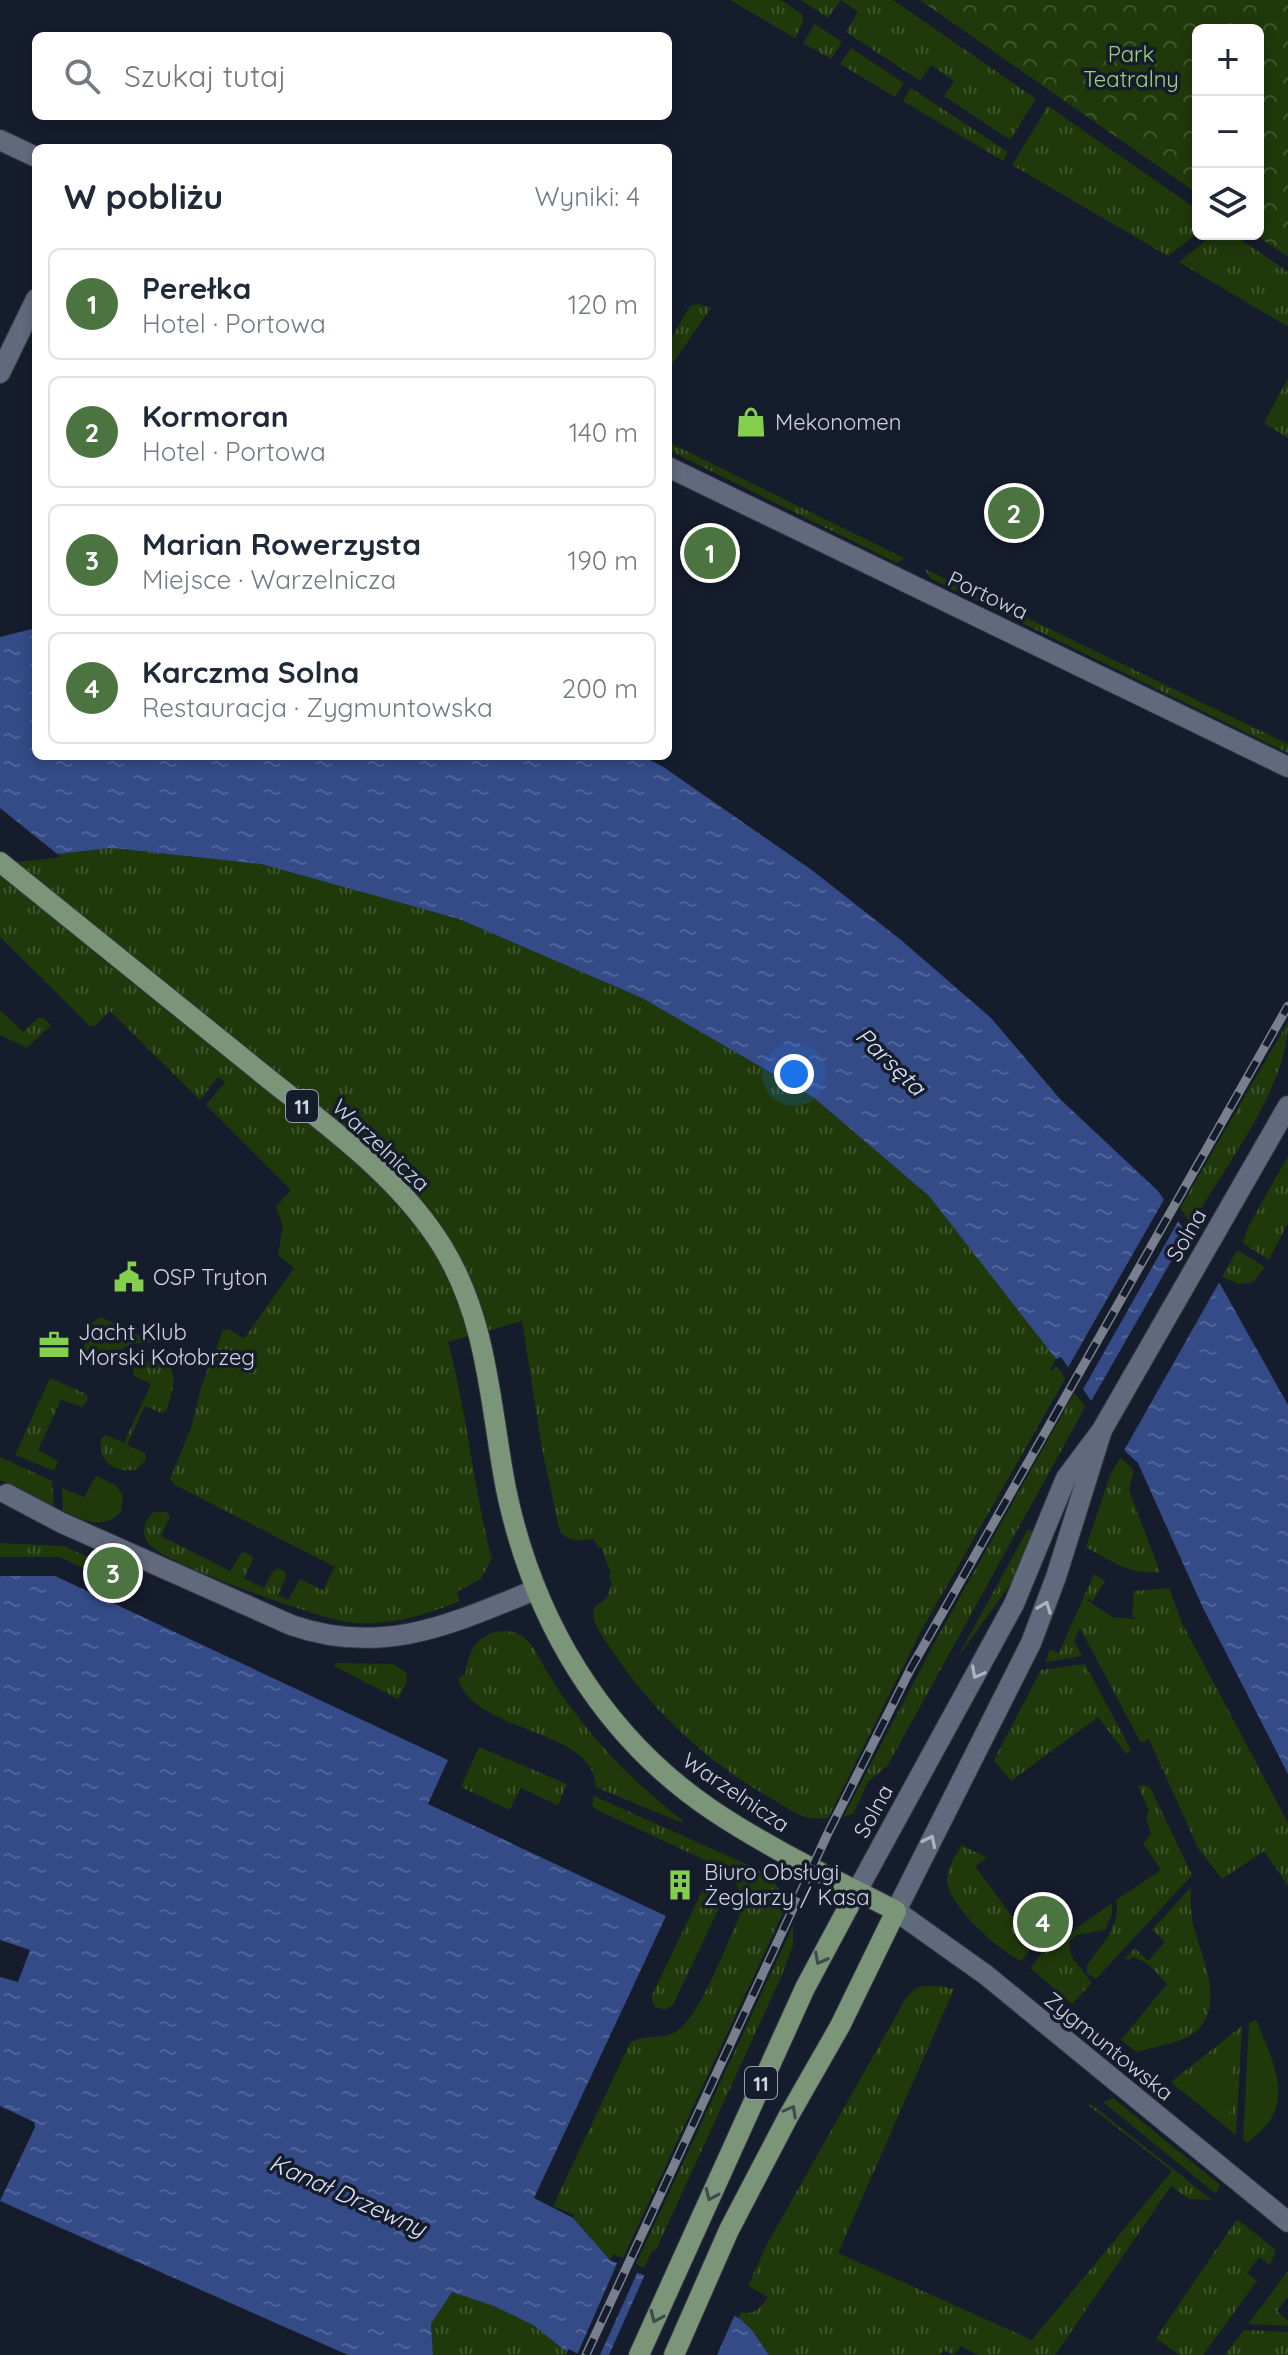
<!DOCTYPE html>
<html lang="pl">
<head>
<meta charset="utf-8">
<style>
	body { margin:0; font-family:Quicksand,sans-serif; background:#f2f2f3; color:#1f2937 }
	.controls { position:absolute; right:24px; top:24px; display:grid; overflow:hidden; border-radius:12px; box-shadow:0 4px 12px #0003 }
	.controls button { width:72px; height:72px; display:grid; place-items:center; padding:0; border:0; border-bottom:2px solid #e0e1e3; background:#fff; color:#1f2937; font:40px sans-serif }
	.you { position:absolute; left:794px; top:1074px; width:28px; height:28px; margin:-20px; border:6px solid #fff; border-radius:50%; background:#1a73e8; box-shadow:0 0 0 12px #1a73e833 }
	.badge { display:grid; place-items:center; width:52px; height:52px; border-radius:50%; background:#4c7441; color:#fff; font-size:26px; font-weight:700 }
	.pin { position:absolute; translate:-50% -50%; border:4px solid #fff; box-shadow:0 2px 8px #0006 }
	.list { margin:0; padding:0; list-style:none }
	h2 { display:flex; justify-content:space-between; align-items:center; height:104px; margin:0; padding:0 32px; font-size:34px }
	h2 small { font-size:26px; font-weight:400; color:#747a83 }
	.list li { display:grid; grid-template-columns:52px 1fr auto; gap:24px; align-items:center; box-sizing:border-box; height:112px; margin:0 16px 16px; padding:0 16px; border:2px solid #e0e1e3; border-radius:12px }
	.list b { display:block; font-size:30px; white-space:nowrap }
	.list p { margin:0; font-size:26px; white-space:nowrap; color:#747a83 }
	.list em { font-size:26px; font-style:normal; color:#747a83 }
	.icon { flex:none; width:44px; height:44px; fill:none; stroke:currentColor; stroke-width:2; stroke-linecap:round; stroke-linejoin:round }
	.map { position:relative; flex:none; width:1288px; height:2355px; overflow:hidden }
	.search { position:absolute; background:#fff; box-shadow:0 4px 12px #0003; left:32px; top:32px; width:640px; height:88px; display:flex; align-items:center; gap:20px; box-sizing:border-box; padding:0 28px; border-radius:12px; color:#747a83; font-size:30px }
	.panel { position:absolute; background:#fff; box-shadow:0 4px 12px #0003; left:32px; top:144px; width:640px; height:616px; border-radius:12px }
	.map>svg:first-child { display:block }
	.grass { fill:url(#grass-tufts) }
	.forest { fill:url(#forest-crowns) }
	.garden { fill:#1f390b }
	.water { fill:url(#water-ripples) }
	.pier { fill:#151c2c }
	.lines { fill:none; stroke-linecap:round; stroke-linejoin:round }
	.minor-casing { stroke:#343745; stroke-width:22 }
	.major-casing { stroke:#343745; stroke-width:22 }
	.minor { stroke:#616a7d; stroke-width:20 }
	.major { stroke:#7b9579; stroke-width:20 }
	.rail-casing { stroke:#797f8d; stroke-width:9 }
	.rail { stroke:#151c2c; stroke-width:6; stroke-dasharray:18; stroke-linecap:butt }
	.oneway { stroke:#aeb4c2 }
	.oneway2 { stroke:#3e4c4b }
	.labels { text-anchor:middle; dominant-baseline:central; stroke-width:7; stroke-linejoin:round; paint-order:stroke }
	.shield { fill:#151c2c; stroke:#979da9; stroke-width:2 }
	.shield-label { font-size:20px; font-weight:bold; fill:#cfd4df }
	.park-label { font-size:22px; fill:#9cd479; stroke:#151c2c }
	.poi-label { font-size:22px; fill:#cfd4df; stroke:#151c2c; text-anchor:start }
	.street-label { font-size:22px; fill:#cfd4df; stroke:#151c2c }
	.water-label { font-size:24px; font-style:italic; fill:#dae3f5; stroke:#151c2c }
</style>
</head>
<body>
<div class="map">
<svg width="1288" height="2355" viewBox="0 0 1288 2355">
	<defs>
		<pattern id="grass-tufts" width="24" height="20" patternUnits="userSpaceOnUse" patternTransform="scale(2)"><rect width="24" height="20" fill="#1f390b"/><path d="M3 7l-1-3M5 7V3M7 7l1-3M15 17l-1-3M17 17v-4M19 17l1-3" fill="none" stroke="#3e552e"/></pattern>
		<pattern id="forest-crowns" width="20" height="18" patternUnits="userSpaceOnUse" patternTransform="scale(2)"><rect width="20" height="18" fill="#1f390b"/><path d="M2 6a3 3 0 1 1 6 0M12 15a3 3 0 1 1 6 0" fill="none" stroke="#3e552e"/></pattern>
		<pattern id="water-ripples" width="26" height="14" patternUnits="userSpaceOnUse" patternTransform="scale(2)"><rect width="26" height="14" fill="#344b87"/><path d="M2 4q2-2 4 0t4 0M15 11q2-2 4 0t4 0" fill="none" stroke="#506498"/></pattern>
	</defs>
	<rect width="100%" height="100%" fill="#151c2c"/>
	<g class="grass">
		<polygon points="730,0 781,0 802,14 803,22 795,38"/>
		<polygon points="801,0 893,0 1036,99 1010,140 944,96 954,81 931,65 920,81 846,32 858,12 841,0 828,18"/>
		<polygon points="815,24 842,42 831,59 803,43"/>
		<polygon points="851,48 904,83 895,97 840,64"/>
		<polygon points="911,88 1008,152 1003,161 903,101"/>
		<polygon points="1048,106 1198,210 1198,233 1168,256 1012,165"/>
		<polygon points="1214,234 1233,234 1288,272 1288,327 1179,262"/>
		<polygon points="698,304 711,308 668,370 668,343 690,306"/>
		<polygon points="1288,378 1288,438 1264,423"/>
		<polygon points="668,442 904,558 897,563 668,450"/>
		<polygon points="925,569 1288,744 1288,753 930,578"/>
		<path d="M112,848L261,864L459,919L642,998L813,1097L929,1196L1056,1359L1050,1370L1052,1371L1056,1365L1065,1379L921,1631L828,1818C822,1818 815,1819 809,1818C798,1816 786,1807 776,1801C710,1765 655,1714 613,1652C607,1642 593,1625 593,1614C593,1605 599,1605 604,1600C608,1597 610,1588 612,1584L609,1576L611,1574L601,1547L598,1548L594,1539C581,1540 570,1543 560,1532L542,1449L522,1321L448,1342C467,1413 473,1485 491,1556H493L481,1579L457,1592L460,1601C423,1616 387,1627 347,1622C318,1618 163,1563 149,1544C140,1533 144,1520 154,1512H167L170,1517L161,1536L230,1571L242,1552L251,1555L253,1559L244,1578L264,1588L273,1571L278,1568L285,1572L286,1577L278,1595L288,1600L300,1579L323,1590L335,1567L175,1485L170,1479L192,1425L201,1387L223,1330L229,1329L244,1339L294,1268L278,1255L283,1225L276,1207L291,1190L206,1105L225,1082L218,1077L200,1100L110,1011L95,1026H90L0,937V860Z"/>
		<polygon points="0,1010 23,1032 38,1018 43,1018 51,1025 27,1048 0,1035"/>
		<path d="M1288,1022C1288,1088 1224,1167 1192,1224L1180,1208Z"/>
		<polygon points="1288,1156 1288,1223 1269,1260 1243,1243 1247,1229"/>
		<polygon points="1237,1250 1265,1267 1253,1282 1240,1284 1222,1277"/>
		<path d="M154,1360L171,1367L174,1383L167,1410L162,1413L145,1406L127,1445L145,1453L146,1460L135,1470C114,1473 98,1461 101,1439L106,1435L124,1443L151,1384L134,1376L133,1369L140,1363Z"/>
		<polygon points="50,1378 86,1394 88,1398 83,1407 61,1400 38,1450 58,1461 54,1471 15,1455"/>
		<polygon points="1074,1393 1085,1406 1078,1420 888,1765 868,1782 853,1814 843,1817 936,1640"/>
		<polygon points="0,1457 52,1481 54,1506 0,1480"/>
		<path d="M1120,1458L1131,1467L1133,1474L1129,1490L1160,1572C1131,1575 1110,1561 1086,1547L1110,1475Z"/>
		<polygon points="1028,1529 1033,1531 1012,1582 957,1658"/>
		<polygon points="0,1543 64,1546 118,1571 112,1581 59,1557 0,1557"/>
		<polygon points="1094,1574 1105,1581 1092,1602 1089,1599 1087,1600 1112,1617 1136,1619 1132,1616 1134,1591 1169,1588 1182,1623 1288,1823 1288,1886 1264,1851 1222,1879 1198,1848 1149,1739 1141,1743 1080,1628 1074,1641 1082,1656 1045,1662 1050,1649 1059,1653"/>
		<path d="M506,1631C530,1632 537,1655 548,1673C582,1730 629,1779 682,1820V1823L596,1787C594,1727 476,1735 458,1679L466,1673C468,1649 480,1631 506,1631Z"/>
		<polygon points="336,1663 393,1664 406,1672 407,1681 398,1699 334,1666"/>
		<polygon points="1085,1664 1131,1750 1126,1754 1098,1717 1011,1781 994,1760 1041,1670"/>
		<polygon points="479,1747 567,1784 558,1805 520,1788 510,1810 461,1787"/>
		<path d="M1144,1785L1150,1787L1192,1875L1096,1979L1087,1973V1965C1100,1947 1122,1925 1116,1900L1161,1870L1143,1843L1151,1834L1146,1817L1149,1811L1138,1786Z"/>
		<path d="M594,1796L757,1869L776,1885L787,1904L623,2258L613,2254L610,2260L573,2218L574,2215L553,2206L630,2043C643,2033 662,2041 677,2031C700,2016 726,1945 739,1918C743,1897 739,1881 722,1868L595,1809L592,1805Z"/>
		<path d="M962,1845L987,1858L975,1866L1033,1945L1022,1961C1000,1952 947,1905 947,1879C947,1867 956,1855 962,1845Z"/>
		<polygon points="705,1885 716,1895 718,1910 673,2005 665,2010 655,2007 652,2001 652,1995"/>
		<path d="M1191,1887C1190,1899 1191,1912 1193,1924C1201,1956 1229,2011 1191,2035C1177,2044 1153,2047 1137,2052L1121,2040L1167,1984C1157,1973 1148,1962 1134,1957L1128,1960L1125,1958L1135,1948L1148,1961L1165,1942L1152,1930Z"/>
		<polygon points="1112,1903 1112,1914 1105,1930 1076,1935 1069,1943 1071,1956 1092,1983 1072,2004 1030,1968 1043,1952"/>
		<polygon points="793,1926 793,1945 781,1977 656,2250 653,2249 644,2268 636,2264"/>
		<path d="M922,1986H941L954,1989L838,2253L1032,2340L1172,2171L1088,2105L1091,2104L1212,2200L1189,2199L1171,2186L1055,2355H978L961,2346L954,2355L943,2350L940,2355H769L751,2329L739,2318L741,2312C753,2316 762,2307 768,2297L748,2286L766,2246L906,1998L915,1989Z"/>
		<polygon points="1242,2026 1236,2135 1171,2082"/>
		<polygon points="1113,2098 1220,2185 1216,2194 1103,2102"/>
		<polygon points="1237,2219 1276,2250 1270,2265 1259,2257 1247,2273 1257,2281 1203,2355 1179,2355 1156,2338"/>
		<polygon points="1288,2271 1288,2297 1277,2311 1288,2321 1288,2326 1248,2324"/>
		<polygon points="452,2292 494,2306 533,2325 567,2352 566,2355 433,2355 431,2324"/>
		<polygon points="1244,2330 1288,2332 1288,2355 1225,2355"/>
	</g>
	<polygon class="forest" points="920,0 1288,0 1288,257 1254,234 1258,234 1258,30 1198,30 1198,194"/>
	<g class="garden">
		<path d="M101,1317L156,1343C130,1340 117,1349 101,1367L85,1362C84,1344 82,1325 101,1317Z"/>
		<path d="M96,1476L116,1485L123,1496L121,1512C102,1531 84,1520 63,1511L62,1488L84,1497Z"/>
		<path d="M1256,2019C1267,2049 1288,2084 1273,2115C1268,2126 1256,2135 1247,2143L1243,2139L1249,2023Z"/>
		<polygon points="1234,2042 1229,2117 1226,2120 1186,2088 1184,2082"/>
	</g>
	<g class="water">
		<polygon points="36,628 36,756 642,756 662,766 813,871 901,940 991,1018 1060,1099 1158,1191 1220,1284 1288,1405 1288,1774 1203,1608 1138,1463 1126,1452 1061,1357 1056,1359 929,1196 813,1097 642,998 459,919 261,864 112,848 0,860 0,637"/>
		<polygon points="0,1576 55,1576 448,1760 428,1804 666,1916 534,2198 573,2218 610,2260 739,2318 751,2329 769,2355 580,2355 569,2349 567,2352 533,2325 494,2306 452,2292 431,2324 433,2355 348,2355 0,2201 35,2127 34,2122 0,2106 0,1977 18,1982 30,1950 0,1940"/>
	</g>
	<g class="pier">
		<polygon points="0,808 61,857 0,864"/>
		<polygon points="1166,1196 1180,1218 1081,1393 1066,1371"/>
		<polygon points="1189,1230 1221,1279 1122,1454 1089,1405"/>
		<polygon points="619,2259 639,2269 600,2355 577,2355"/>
		<polygon points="646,2272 736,2312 717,2355 609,2355"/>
	</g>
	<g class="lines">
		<g class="minor-casing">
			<g id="minor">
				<polyline points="0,140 36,157"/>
				<polyline points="0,373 36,299"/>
				<polyline points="668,467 1288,767"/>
				<polyline points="1102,1430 1056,1577 1031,1643 896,1911 986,1975 1288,2222"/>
				<path d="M7,1494L62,1523L291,1625C383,1657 451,1624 535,1590"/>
				<polyline points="857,1891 1014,1604 1066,1478 1102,1430 1288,1106"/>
			</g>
		</g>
		<g class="major-casing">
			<g id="major">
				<path d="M0,862C85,930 169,999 254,1067C320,1121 396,1172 442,1246C488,1320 490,1406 506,1489C533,1619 601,1735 712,1810C770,1849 834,1879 896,1911L840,2026L788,2117L729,2230L674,2355"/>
				<polyline points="639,2355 805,1988 857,1891"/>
			</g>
		</g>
		<use href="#minor" class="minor"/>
		<use href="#major" class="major"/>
		<g class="rail-casing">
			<polyline id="rail" points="586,2355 828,1833 911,1668 1288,1006"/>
		</g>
		<use href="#rail" class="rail"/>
	</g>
	<defs><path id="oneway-chevron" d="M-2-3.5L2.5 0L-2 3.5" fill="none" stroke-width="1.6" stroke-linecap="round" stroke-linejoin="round" transform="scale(2)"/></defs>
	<g class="oneway">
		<use href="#oneway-chevron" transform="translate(1045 1607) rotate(-69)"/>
		<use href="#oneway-chevron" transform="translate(977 1673) rotate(118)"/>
		<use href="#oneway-chevron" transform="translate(930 1841) rotate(-64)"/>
	</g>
	<g class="oneway2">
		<use href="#oneway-chevron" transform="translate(820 1959) rotate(118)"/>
		<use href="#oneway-chevron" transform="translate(791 2111) rotate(-61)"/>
		<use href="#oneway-chevron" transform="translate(711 2195) rotate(114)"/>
		<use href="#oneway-chevron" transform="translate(656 2317) rotate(114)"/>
	</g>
	<defs>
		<g id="shop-bare" transform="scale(2.4)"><path d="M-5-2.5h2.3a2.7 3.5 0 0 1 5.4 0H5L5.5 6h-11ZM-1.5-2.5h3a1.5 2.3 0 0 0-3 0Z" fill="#84cf4d" stroke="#151c2c" stroke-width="2.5" paint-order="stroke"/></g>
		<g id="civic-bare" transform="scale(2.4)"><path d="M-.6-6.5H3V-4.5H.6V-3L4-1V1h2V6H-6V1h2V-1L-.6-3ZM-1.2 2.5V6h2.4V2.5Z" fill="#84cf4d" stroke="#151c2c" stroke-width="2.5" paint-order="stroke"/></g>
		<g id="office-bare" transform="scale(2.4)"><path d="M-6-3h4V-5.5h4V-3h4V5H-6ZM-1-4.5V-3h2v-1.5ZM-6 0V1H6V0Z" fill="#84cf4d" stroke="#151c2c" stroke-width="2.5" paint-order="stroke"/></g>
		<g id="building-bare" transform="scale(2.4)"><path d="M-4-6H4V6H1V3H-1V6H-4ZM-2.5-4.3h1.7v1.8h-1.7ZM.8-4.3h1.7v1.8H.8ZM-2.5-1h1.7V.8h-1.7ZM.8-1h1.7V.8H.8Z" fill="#84cf4d" stroke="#151c2c" stroke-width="2.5" paint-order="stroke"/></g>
	</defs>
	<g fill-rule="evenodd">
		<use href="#shop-bare" x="751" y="422"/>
		<use href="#civic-bare" x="129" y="1277"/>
		<use href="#office-bare" x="54" y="1345"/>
		<use href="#building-bare" x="680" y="1885"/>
	</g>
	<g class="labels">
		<g class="shield">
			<rect x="286" y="1090" width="32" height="32" rx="6"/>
			<rect x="745" y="2067" width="32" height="32" rx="6"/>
		</g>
		<g class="shield-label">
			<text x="302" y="1106">11</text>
			<text x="761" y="2083">11</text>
		</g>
		<g class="park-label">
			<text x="1131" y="54">Park<tspan x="1131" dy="25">Teatralny</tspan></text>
		</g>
		<g class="poi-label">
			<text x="775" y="422">Mekonomen</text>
			<text x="153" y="1277">OSP Tryton</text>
			<text x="78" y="1332">Jacht Klub<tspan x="78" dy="25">Morski Kołobrzeg</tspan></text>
			<text x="704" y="1872">Biuro Obsługi<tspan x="704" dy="25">Żeglarzy / Kasa</tspan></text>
		</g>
		<g class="street-label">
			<text transform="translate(988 595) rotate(25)">Portowa</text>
			<text transform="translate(381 1145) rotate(43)">Warzelnicza</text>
			<text transform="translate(1186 1235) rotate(-60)">Solna</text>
			<text transform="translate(736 1792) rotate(34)">Warzelnicza</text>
			<text transform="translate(873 1811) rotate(-61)">Solna</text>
			<text transform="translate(1109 2046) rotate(39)">Zygmuntowska</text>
		</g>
		<g class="water-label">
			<text transform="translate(891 1061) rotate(44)">Parsęta</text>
			<text transform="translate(348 2195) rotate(24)">Kanał Drzewny</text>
		</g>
	</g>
</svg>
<div class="controls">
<button>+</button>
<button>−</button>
<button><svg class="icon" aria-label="layers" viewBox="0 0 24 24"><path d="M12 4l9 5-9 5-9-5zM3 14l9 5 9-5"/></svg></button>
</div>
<div class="you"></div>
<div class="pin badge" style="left:710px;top:553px">1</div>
<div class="pin badge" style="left:1014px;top:513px">2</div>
<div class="pin badge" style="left:113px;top:1573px">3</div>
<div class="pin badge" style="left:1043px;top:1922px">4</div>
<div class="search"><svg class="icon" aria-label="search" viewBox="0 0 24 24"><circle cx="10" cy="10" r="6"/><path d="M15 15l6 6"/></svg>Szukaj tutaj</div>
<section class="panel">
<h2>W pobliżu<small>Wyniki: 4</small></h2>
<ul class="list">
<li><span class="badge">1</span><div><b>Perełka</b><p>Hotel · Portowa</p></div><em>120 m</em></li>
<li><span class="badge">2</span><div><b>Kormoran</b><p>Hotel · Portowa</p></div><em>140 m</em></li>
<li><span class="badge">3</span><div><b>Marian Rowerzysta</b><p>Miejsce · Warzelnicza</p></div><em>190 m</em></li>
<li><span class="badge">4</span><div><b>Karczma Solna</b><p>Restauracja · Zygmuntowska</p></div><em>200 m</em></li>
</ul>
</section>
</div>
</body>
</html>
